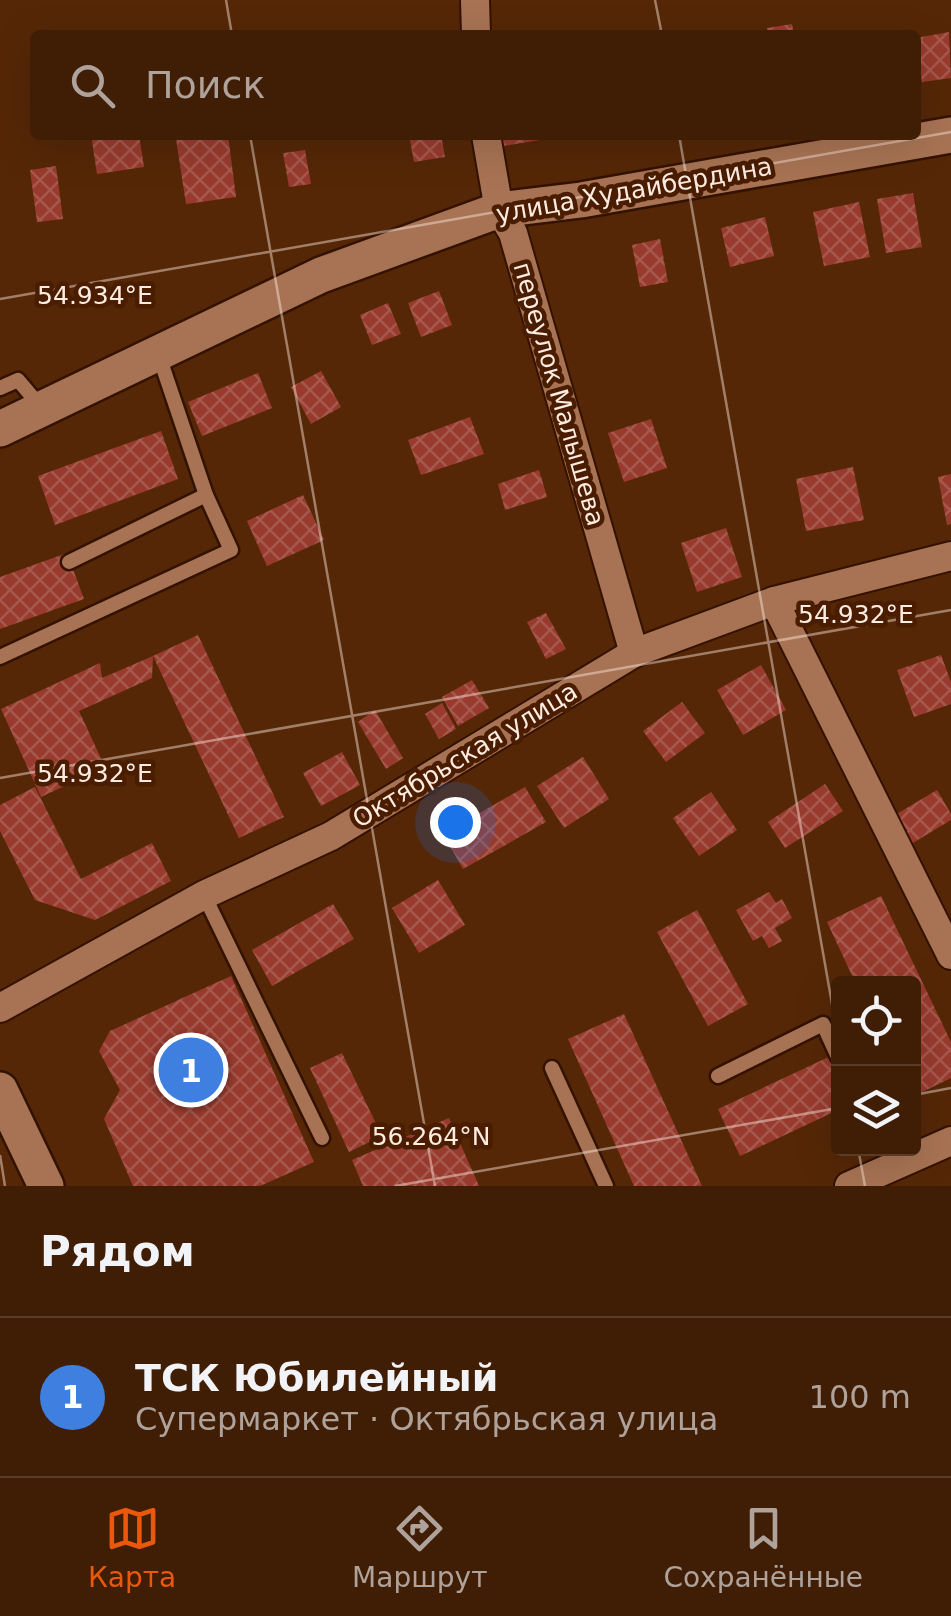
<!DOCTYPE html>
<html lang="ru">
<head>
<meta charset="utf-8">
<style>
	body { margin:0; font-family:"DejaVu Sans",sans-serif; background:#4b2a13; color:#f1f3f6 }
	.controls { position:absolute; right:30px; bottom:30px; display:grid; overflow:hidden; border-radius:10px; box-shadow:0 10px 40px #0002 }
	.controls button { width:90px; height:90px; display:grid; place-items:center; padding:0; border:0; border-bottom:2px solid #593b27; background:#401d05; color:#f1f3f6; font:50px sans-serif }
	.you { position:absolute; left:455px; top:822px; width:35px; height:35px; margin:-25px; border:8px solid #fff; border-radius:50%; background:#1a73e8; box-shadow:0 0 0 15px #1a73e833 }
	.badge { display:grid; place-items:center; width:65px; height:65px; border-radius:50%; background:#ea580c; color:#fff; font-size:32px; font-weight:700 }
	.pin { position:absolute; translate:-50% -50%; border:5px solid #fff; box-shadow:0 2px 10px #0006 }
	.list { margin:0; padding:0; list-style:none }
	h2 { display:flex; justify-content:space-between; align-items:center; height:130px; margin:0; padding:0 40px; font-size:42px }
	h2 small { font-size:32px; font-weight:400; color:#aea29a }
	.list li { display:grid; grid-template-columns:65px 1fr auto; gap:30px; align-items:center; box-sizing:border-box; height:160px; padding:0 40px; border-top:2px solid #593b27 }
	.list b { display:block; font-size:38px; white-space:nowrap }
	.list p { margin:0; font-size:32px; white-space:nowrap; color:#aea29a }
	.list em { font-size:32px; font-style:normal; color:#aea29a }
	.icon { flex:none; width:55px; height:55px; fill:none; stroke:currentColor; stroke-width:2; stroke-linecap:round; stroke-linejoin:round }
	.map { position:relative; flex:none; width:951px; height:1186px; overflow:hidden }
	.search { position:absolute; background:#401d05; box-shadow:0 10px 40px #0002; left:30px; right:30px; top:30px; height:110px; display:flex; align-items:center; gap:25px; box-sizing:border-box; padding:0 35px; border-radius:10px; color:#aea29a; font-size:38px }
	.sheet { height:290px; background:#401d05 }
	nav { display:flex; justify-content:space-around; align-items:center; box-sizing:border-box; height:140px; border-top:2px solid #593b27; background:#401d05; font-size:28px; color:#aea29a }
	nav a { display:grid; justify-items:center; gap:5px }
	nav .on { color:#ea580c }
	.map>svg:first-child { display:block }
	.building { fill:url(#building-cross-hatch) }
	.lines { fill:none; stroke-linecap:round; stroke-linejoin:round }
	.service-casing { stroke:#341200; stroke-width:19 }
	.minor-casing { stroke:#341200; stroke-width:32 }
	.tertiary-casing { stroke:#341200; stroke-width:40 }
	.service { stroke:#a87354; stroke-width:14 }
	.minor { stroke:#a87354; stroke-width:28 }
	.tertiary { stroke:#a87354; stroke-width:35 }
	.ticks { fill:none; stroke:#feece2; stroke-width:2.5; stroke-opacity:0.45 }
	.labels { text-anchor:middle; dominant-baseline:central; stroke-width:9; stroke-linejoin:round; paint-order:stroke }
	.street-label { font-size:25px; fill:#feece2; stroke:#4a1d00 }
	.ticks-label { font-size:25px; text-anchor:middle; fill:#feece2; stroke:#4a1d00; stroke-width:9; stroke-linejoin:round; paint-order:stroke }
</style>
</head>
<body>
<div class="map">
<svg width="951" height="1186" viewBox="0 0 951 1186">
	<defs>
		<pattern id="building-cross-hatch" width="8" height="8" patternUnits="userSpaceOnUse" patternTransform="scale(2.5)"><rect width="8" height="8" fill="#983b2e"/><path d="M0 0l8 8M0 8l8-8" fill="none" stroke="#a7584c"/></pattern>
	</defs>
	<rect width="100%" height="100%" fill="#552707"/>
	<g class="building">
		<polygon points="792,24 794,35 768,35 767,28"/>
		<polygon points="949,32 951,78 922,82 916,38"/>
		<polygon points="91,135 139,135 144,167 97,174"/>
		<polygon points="204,135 228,135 236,197 186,204 176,139"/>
		<polygon points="409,135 441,135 445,157 414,162"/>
		<polygon points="495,135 552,135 552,138 497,147"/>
		<polygon points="305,150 311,184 289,187 283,153"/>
		<polygon points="56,166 63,219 37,222 30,170"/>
		<polygon points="913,193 922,247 886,253 877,199"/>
		<polygon points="859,202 870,257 824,266 813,212"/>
		<polygon points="765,217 774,256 730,267 721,228"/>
		<polygon points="660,239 668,282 640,287 632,245"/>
		<polygon points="439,291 452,325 421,337 408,303"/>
		<polygon points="388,303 401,334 372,345 360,315"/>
		<polygon points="321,371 341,407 311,424 291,387"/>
		<polygon points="258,373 272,408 202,436 188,402"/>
		<polygon points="470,417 484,454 421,475 408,440"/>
		<polygon points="651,419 667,468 624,482 608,433"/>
		<polygon points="161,431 178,479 55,525 38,476"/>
		<polygon points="853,467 864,520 806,531 796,479"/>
		<polygon points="539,470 547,497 505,510 498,484"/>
		<polygon points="951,474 951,524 947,525 938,477"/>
		<polygon points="303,495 324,540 267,566 247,521"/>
		<polygon points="726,528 742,577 697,592 681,543"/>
		<polygon points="67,553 84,599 0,629 0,577"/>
		<polygon points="546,613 566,649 546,659 527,622"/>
		<polygon points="198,635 284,817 239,838 153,656"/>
		<polygon points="941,655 951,682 951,704 914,717 897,670"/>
		<polygon points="153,656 152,678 79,711 105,767 41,797 1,709 100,663 102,678"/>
		<polygon points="761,665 786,710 743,735 717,690"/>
		<polygon points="472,680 489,708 458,726 442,697"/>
		<polygon points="682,702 705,733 666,762 643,731"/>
		<polygon points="442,703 456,729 439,739 425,714"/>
		<polygon points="375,710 403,758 386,769 358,722"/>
		<polygon points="342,752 360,785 321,806 303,773"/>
		<polygon points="583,757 609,799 564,828 537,786"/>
		<polygon points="825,784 843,811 785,848 768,822"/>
		<polygon points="35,787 81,879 152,843 171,881 95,920 35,900 0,831 0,805"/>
		<polygon points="525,787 546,822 463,869 443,834"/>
		<polygon points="937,790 951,814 951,820 911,844 895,815"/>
		<polygon points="711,792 737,830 699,856 673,818"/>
		<polygon points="438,880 465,925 419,953 392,908"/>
		<polygon points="769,892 776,903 782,899 792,918 775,928 782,941 769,948 762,936 753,941 736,910"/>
		<polygon points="881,896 951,1042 951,1078 914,1096 914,984 856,984 827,922"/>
		<polygon points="333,904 354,939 272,986 252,950"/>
		<polygon points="697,910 748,1004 708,1026 657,932"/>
		<polygon points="231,976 314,1162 260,1186 133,1186 104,1119 120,1090 99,1051 110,1031"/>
		<polygon points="624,1014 702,1186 634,1186 568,1039"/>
		<polygon points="342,1053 382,1136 349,1152 310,1068"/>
		<polygon points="835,1054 838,1061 838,1110 740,1156 718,1109"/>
		<polygon points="449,1118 479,1186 363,1186 352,1160"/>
	</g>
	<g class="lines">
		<g class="service-casing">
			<g id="service">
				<polyline points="0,388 18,380 40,406"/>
				<polyline points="69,562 206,495"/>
				<polyline points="0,657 231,550 206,495 158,353"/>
				<polyline points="204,895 322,1138"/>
				<polyline points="552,1068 606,1186"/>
				<polyline points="718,1076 823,1024 838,1057"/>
			</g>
		</g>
		<g class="minor-casing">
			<g id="minor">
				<polyline points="475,0 476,35"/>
				<polyline points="486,135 499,210 513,233 634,653"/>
				<polyline points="774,601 951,955"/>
				<polyline points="0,1008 204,895 331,836 634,653 774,601 951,556"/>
				<polyline points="849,1186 951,1141"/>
			</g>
		</g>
		<g class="tertiary-casing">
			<g id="tertiary">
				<polyline points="0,429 321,275 499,210 581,200 951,135"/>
				<polyline points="0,1090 46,1186"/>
			</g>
		</g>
		<use href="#service" class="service"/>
		<use href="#minor" class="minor"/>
		<use href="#tertiary" class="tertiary"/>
	</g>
	<path class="ticks" d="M226,0L232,35M655,0L662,35M250,135L435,1186M679,135L838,1038M0,299L951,132M0,778L951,610M914,1095L951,1088M858,1148L865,1186M0,1155L5,1186M395,1186L838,1108"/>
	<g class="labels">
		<g class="street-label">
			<text transform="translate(634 190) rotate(-10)">улица Худайбердина</text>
			<text transform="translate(559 394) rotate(74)">переулок Малышева</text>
			<text transform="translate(465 755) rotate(-31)">Октябрьская улица</text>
		</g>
	</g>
	<g class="ticks-label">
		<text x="95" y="304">54.934°E</text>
		<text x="856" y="623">54.932°E</text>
		<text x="95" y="782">54.932°E</text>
		<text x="431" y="1145">56.264°N</text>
	</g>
</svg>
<div class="controls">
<button><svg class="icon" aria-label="locate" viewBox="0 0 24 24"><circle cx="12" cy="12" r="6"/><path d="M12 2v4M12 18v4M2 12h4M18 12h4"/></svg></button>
<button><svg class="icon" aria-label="layers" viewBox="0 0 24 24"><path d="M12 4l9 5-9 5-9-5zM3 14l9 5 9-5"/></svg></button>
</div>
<div class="you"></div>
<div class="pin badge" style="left:191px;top:1070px;background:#3f7fe0">1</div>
<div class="search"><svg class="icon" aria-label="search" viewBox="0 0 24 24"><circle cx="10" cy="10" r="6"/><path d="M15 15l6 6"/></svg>Поиск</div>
</div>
<section class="sheet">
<h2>Рядом<small></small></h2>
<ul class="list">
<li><span class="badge" style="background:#3f7fe0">1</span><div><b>ТСК Юбилейный</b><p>Супермаркет · Октябрьская улица</p></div><em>100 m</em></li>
</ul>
</section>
<nav>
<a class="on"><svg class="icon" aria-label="map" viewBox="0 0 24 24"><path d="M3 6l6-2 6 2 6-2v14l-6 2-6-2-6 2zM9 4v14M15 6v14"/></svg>Карта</a>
<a><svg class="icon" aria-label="directions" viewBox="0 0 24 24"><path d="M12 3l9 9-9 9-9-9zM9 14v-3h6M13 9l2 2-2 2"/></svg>Маршрут</a>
<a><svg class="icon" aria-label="saved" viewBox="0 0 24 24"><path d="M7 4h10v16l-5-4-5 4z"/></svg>Сохранённые</a>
</nav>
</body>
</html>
